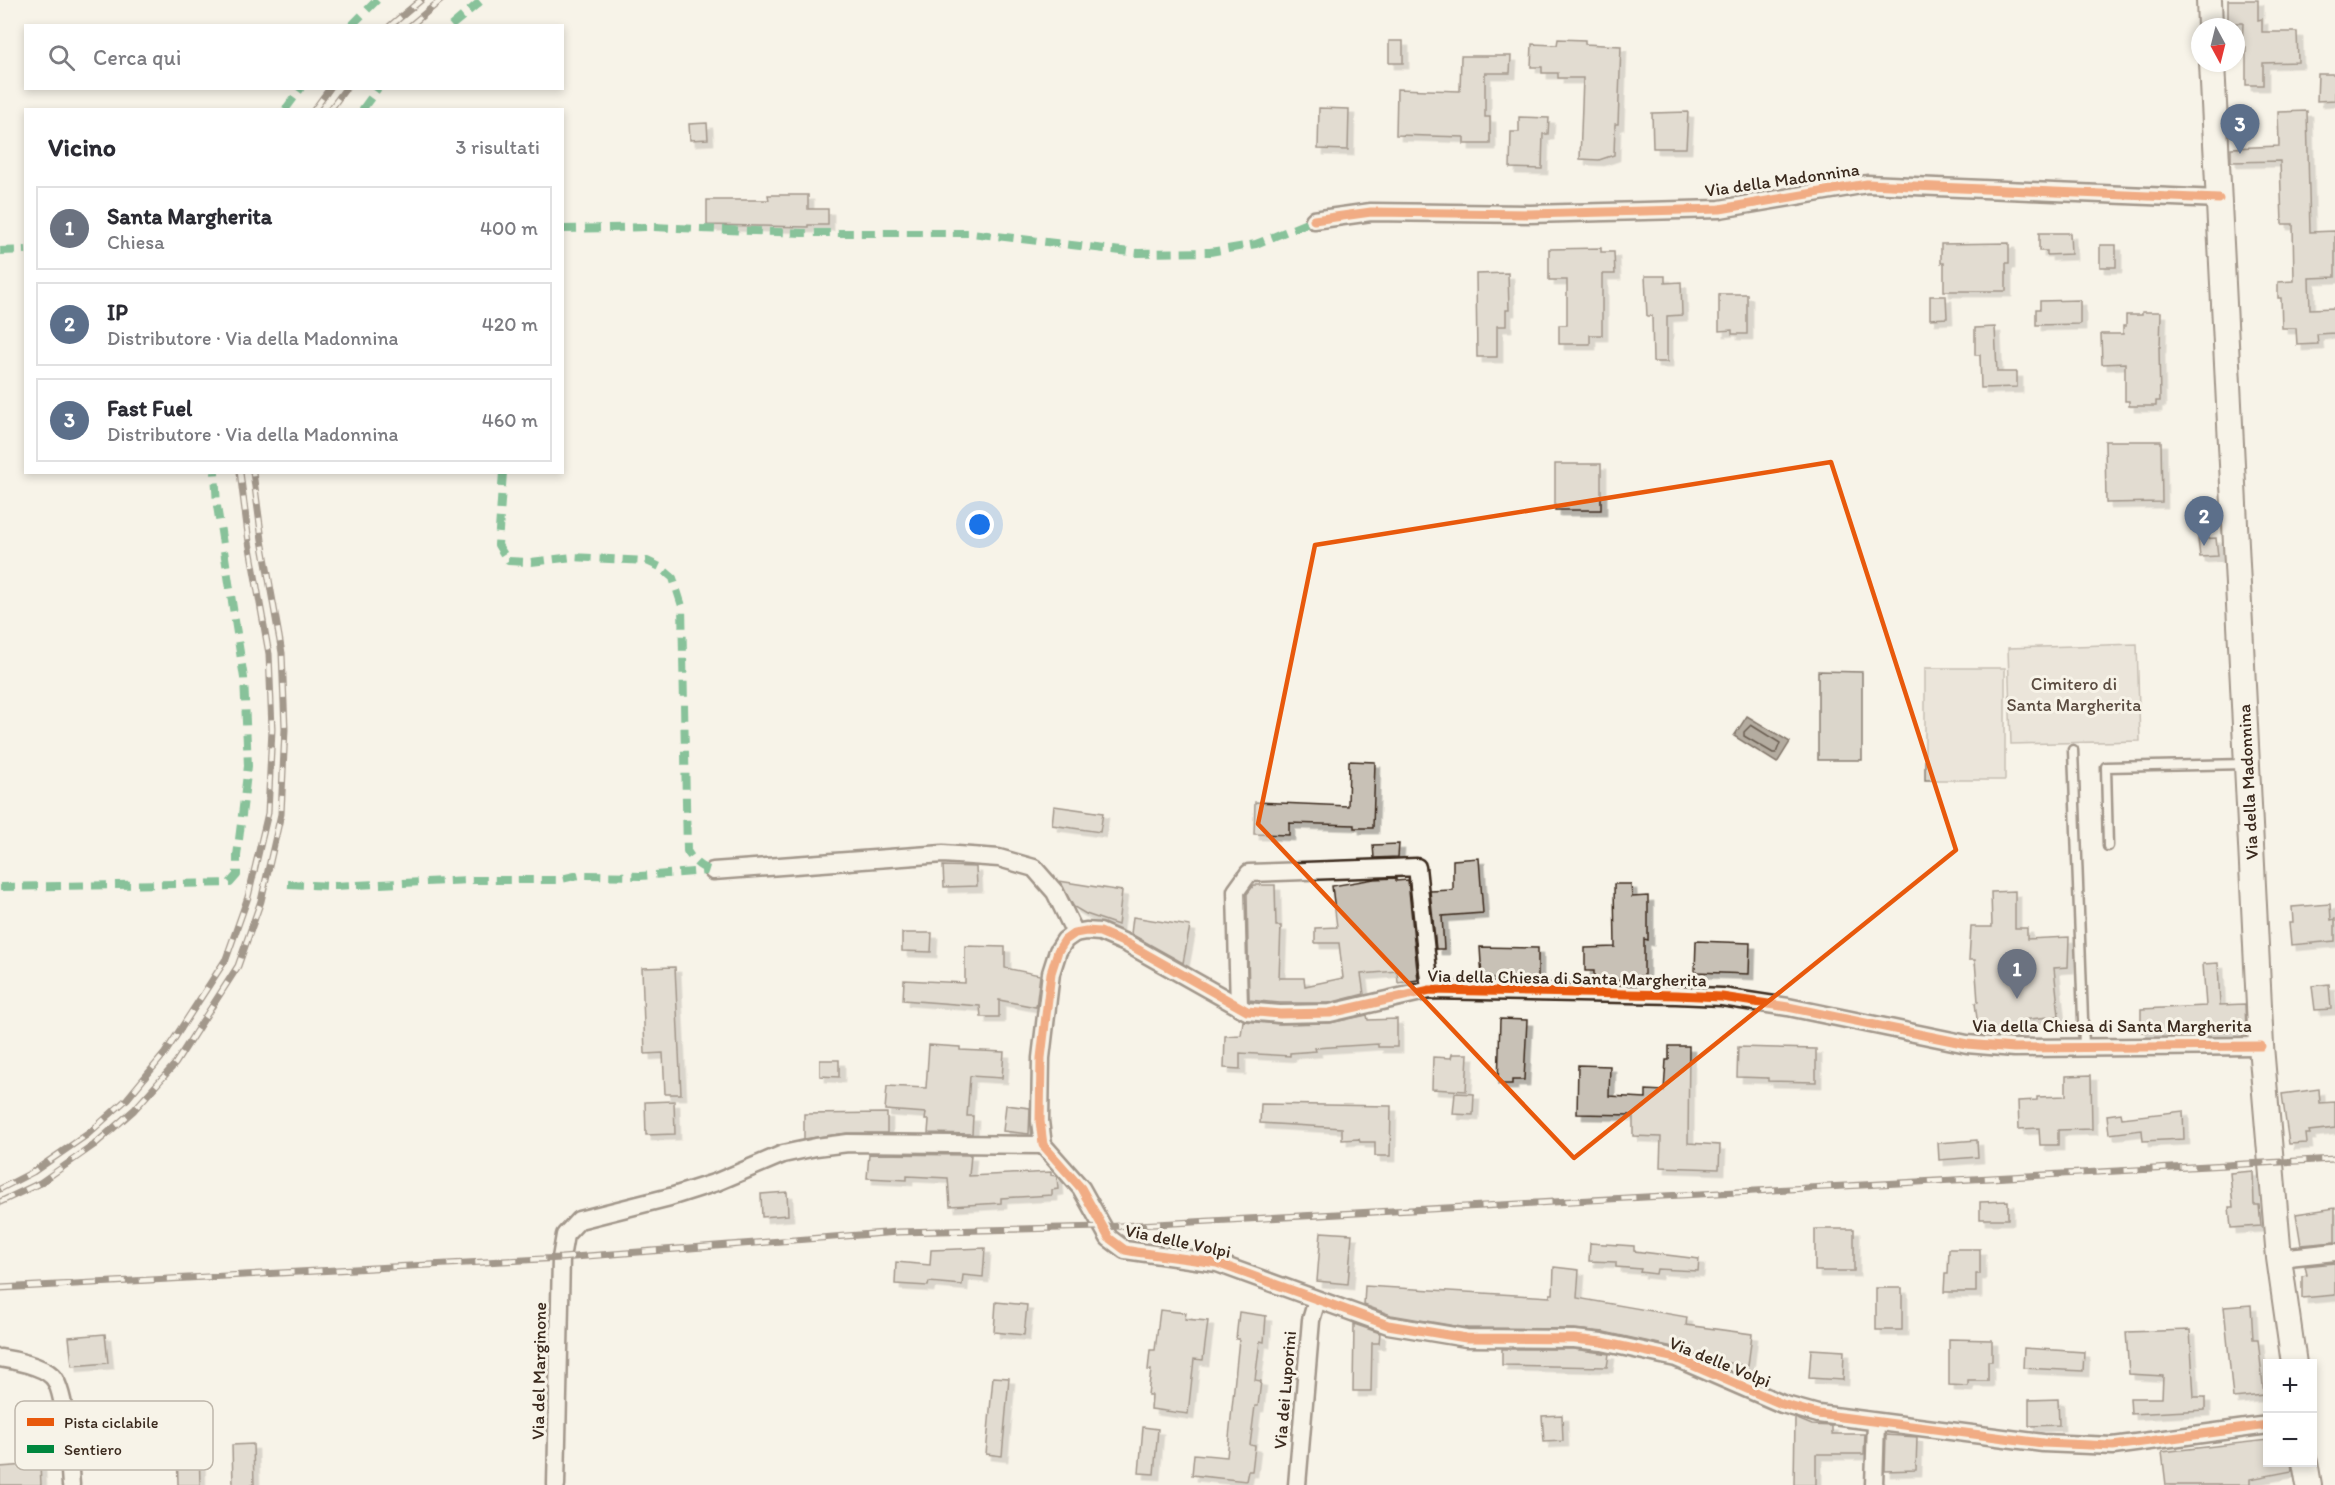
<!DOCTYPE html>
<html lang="it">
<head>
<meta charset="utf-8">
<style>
	body { margin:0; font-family:Itim,sans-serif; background:#f2f2f3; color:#2b2b33 }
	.controls { position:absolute; right:18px; bottom:18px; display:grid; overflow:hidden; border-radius:0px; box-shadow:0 3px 9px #0003 }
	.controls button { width:54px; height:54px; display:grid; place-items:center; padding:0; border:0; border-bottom:2px solid #e1e1e2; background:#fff; color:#2b2b33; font:30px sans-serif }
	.compass { position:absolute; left:2191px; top:18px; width:54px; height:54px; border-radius:50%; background:#fff; box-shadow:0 3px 9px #0003; rotate:173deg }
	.you { position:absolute; left:980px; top:525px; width:21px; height:21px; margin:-15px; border:4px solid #fff; border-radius:50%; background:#1a73e8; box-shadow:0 0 0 9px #1a73e833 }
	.badge { display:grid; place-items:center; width:39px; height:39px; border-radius:50%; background:#b45309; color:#fff; font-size:20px; font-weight:700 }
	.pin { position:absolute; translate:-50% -50px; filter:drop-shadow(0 2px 3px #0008) }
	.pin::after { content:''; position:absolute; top:32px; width:21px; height:18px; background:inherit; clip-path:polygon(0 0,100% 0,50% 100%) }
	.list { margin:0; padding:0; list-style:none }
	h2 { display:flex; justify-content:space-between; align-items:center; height:78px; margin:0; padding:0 24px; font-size:26px }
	h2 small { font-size:20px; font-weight:400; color:#7c7c81 }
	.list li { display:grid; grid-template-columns:39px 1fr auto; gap:18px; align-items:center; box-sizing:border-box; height:84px; margin:0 12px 12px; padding:0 12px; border:2px solid #e1e1e2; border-radius:0px }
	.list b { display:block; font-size:22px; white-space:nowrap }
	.list p { margin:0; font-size:20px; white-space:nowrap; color:#7c7c81 }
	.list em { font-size:20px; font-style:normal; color:#7c7c81 }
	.icon { flex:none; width:33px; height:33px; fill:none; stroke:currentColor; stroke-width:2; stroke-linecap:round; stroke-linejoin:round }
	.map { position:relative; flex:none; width:2335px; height:1485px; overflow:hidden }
	.search { position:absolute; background:#fff; box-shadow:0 3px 9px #0003; left:24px; top:24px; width:540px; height:66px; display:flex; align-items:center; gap:15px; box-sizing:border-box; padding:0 21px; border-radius:0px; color:#7c7c81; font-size:22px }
	.panel { position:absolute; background:#fff; box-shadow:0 3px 9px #0003; left:24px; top:108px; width:540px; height:366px; border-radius:0px }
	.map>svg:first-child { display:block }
	.green { fill:#dbd6cb; stroke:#8b8074; stroke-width:1.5 }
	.water { fill:#b4aca0; stroke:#84786c; stroke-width:1.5 }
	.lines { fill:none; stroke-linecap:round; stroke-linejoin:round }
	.shore { stroke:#6b5e52; stroke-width:1.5 }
	.building { fill:#c8c1b6; stroke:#3b2a1e; stroke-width:1.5; filter:url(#shadow) }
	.service-casing { stroke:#3b2a1e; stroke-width:13 }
	.minor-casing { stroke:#3b2a1e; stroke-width:21 }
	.secondary-casing { stroke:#3b2a1e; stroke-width:28 }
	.service { stroke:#f7f3e8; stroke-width:8 }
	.minor { stroke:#f7f3e8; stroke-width:16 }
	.secondary { stroke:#f7f3e8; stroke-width:24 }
	.rail-casing { stroke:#3b2a1e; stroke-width:7 }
	.rail { stroke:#f7f3e8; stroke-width:4.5; stroke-dasharray:14; stroke-linecap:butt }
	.quiet { stroke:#00873e; stroke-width:8; stroke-dasharray:15 8; stroke-linecap:butt }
	.cycleway-casing { stroke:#f7f3e8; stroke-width:13 }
	.cycleway { stroke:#e8590c; stroke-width:9 }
	.marked { fill:none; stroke:#e8590c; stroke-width:4.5; stroke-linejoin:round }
	.labels { text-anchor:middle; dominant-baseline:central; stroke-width:6; stroke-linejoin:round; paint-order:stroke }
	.street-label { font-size:18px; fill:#3b2a1e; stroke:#f7f3e8 }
	.park-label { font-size:18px; fill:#5b4c41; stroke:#f7f3e8 }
	.key { fill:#f7f3e8; stroke:#bfb7ab; stroke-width:1.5 }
	.key-label { font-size:16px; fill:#3b2a1e }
</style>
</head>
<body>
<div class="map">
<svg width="2335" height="1485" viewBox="0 0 2335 1485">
	<defs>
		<filter id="shadow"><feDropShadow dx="5.5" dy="5.5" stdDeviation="0" flood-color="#0004"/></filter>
	</defs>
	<rect width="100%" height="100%" fill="#f7f3e8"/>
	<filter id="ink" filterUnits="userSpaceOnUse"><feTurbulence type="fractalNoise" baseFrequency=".0167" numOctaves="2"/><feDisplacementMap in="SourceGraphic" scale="12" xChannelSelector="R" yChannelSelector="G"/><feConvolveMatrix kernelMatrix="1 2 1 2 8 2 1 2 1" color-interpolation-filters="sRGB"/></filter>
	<g filter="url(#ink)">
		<g class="green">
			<polygon points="2137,644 2140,741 2011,744 2008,648"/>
			<rect x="1925" y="668" width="80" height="112"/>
			<polygon points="1818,671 1862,672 1862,760 1818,760"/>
		</g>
		<polygon class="water" points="1747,716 1790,742 1777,763 1734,736"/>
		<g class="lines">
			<polygon class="shore" points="1751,725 1780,743 1776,753 1773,753 1744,736 1744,732"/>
		</g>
		<g class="building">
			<polygon points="2228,0 2258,0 2258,20 2262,19 2262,32 2297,32 2298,62 2263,63 2263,85 2246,85 2246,47 2242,47 2243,23 2228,23"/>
			<polygon points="1558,39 1585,40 1585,44 1621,46 1618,124 1615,124 1614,155 1599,160 1580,159 1583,78 1558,78 1558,73 1542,73 1542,67 1531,67 1532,44 1557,45"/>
			<rect x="1389" y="41" width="14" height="22"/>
			<polygon points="1461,56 1511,56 1510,73 1485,73 1485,117 1490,117 1490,144 1464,144 1464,137 1396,135 1397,89 1460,91"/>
			<polygon points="2318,74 2335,74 2335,100 2317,101"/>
			<polygon points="1319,108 1349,109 1348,150 1318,149"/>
			<polygon points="2307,111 2310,232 2335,231 2335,277 2309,278 2310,309 2335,308 2335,333 2317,334 2318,344 2297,345 2296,328 2282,328 2281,298 2278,298 2278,282 2294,281 2293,224 2282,224 2280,161 2231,162 2231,148 2279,146 2278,112"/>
			<polygon points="1688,112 1686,148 1653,148 1652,113"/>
			<polygon points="1519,117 1549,118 1548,134 1543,134 1542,169 1510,168 1511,132 1519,132"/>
			<polygon points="707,123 708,139 690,140 689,124"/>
			<polygon points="768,195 808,195 808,209 828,209 828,225 808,225 808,227 707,225 707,200 769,200"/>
			<polygon points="2039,233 2070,233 2071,254 2047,255 2047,251 2039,251"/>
			<polygon points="2009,243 2009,263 2006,263 2006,291 1944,291 1944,263 1941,263 1941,244"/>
			<rect x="2100" y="245" width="16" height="22"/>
			<polygon points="1601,248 1601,252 1614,252 1615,274 1602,274 1602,335 1590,335 1590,344 1559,344 1559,325 1567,325 1567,280 1549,280 1549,249"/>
			<polygon points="1508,273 1509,310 1506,310 1506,326 1497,326 1497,357 1477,357 1476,274"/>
			<polygon points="1645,276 1665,276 1665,283 1681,282 1682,315 1667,316 1667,362 1653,362 1652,316 1647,316"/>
			<polygon points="1719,294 1747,294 1747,334 1732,334 1732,330 1719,331"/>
			<polygon points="1930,296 1946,296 1947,318 1930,319"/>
			<polygon points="2080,300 2080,324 2036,325 2036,309 2040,309 2040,301"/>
			<polygon points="2142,312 2161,312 2160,347 2159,347 2160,401 2156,401 2156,406 2129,406 2129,401 2125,401 2125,363 2102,364 2101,334 2123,334 2123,326 2126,326 2126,315 2142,315"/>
			<polygon points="1995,327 1997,372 2017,372 2017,387 1981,388 1980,355 1975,355 1975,328"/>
			<polygon points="2105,441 2161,441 2162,502 2106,503"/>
			<rect x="1555" y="464" width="46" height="46"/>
			<polygon points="2216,538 2218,556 2200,557 2198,539"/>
			<polygon points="1349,761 1375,762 1373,828 1354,828 1354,825 1289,823 1289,835 1254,834 1255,802 1348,806"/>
			<polygon points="1054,806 1103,813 1100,832 1052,825"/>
			<polygon points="1399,844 1398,857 1374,858 1373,845"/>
			<polygon points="1479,858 1483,913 1442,916 1444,949 1436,949 1430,891 1453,890 1453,860"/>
			<polygon points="943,866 976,867 977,886 944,887"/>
			<polygon points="1396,878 1396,881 1408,880 1418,980 1398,983 1397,971 1361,974 1364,994 1329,1003 1280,1003 1249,1000 1247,894 1254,885 1275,885 1276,926 1281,926 1279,978 1304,978 1305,986 1343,978 1339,943 1315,943 1315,928 1337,927 1332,886 1374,879"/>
			<polygon points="1059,881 1122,891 1118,925 1086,914 1074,907"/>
			<polygon points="1614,884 1631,884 1632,897 1648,896 1648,940 1644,939 1644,981 1594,980 1594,971 1585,971 1585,948 1615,947"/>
			<polygon points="2015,891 2015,928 2027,928 2027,939 2069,937 2068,967 2054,968 2059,1016 2021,1020 2023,1033 1995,1036 1979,1034 1975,1003 1978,1002 1975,960 1969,960 1971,927 1992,927 1991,892"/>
			<polygon points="2330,904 2331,920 2335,919 2335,941 2291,945 2289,923 2293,923 2292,907"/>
			<polygon points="1133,917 1190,926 1183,963 1131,934"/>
			<polygon points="902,933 932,933 931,952 902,951"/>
			<polygon points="1696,941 1750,943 1749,974 1695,972"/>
			<polygon points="965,946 1005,947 1005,968 1040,975 1036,1007 999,1000 999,1017 981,1017 980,1006 903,1000 904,980 965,983"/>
			<polygon points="1480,947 1538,948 1538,980 1482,979"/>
			<polygon points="2218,963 2220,1005 2245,1004 2246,1031 2141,1032 2141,1009 2206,1006 2203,964"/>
			<polygon points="675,967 681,1094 665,1094 663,1053 645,1054 642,968"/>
			<polygon points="2329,984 2331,1009 2315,1010 2312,986"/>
			<polygon points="1367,1015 1368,1020 1397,1019 1397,1047 1378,1047 1378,1044 1315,1048 1316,1051 1290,1053 1290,1056 1240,1053 1240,1069 1224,1068 1225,1036 1241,1035 1243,1021 1280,1024 1330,1023"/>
			<polygon points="1500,1019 1527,1020 1524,1080 1512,1080 1512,1084 1498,1084"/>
			<polygon points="929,1045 960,1047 960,1050 1004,1052 1002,1078 970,1076 967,1116 973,1116 972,1134 928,1133 929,1120 925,1120 926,1113 885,1110 887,1086 926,1088"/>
			<polygon points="1669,1046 1689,1046 1688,1143 1720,1145 1719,1169 1660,1167 1661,1137 1633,1136 1633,1115 1577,1114 1578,1065 1610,1066 1609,1096 1646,1098 1646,1090 1664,1091 1666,1060 1669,1060"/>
			<polygon points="1738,1047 1816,1049 1816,1082 1768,1081 1768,1078 1737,1077"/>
			<polygon points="1452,1054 1468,1054 1466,1091 1432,1089 1433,1057 1451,1058"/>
			<polygon points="820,1060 839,1060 839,1077 820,1076"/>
			<polygon points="2091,1075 2092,1129 2058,1130 2058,1145 2040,1145 2039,1128 2019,1129 2018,1101 2037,1100 2037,1097 2066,1096 2066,1076"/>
			<polygon points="2319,1089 2320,1103 2335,1102 2335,1128 2309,1131 2310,1134 2306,1134 2307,1143 2289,1144 2282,1094"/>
			<polygon points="1455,1093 1474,1094 1473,1115 1453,1114"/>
			<polygon points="674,1101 675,1134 646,1135 645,1102"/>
			<polygon points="1261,1104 1391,1106 1390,1156 1375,1156 1375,1142 1360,1142 1359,1139 1342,1140 1342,1128 1260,1123"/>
			<polygon points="1006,1105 1030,1108 1029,1134 1003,1131"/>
			<polygon points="2183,1111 2184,1139 2143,1141 2142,1130 2109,1134 2107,1115 2121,1113 2122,1118"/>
			<polygon points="887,1113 887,1133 847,1133 804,1139 804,1114"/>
			<polygon points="1977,1140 1978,1157 1939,1160 1938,1143"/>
			<polygon points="869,1154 971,1155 969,1176 1051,1172 1051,1175 1057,1176 1058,1189 1052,1190 1052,1195 1001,1198 1001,1203 950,1206 948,1178 907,1176 907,1180 867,1178"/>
			<polygon points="2253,1171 2254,1205 2259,1205 2261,1226 2231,1228 2229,1207 2233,1207 2230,1173"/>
			<polygon points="787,1192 788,1215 762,1217 761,1194"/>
			<polygon points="2008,1201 2008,1219 1980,1219 1980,1202"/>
			<polygon points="2335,1208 2335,1242 2301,1245 2296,1214"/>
			<rect x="1815" y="1229" width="39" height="42"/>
			<polygon points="1321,1232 1352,1234 1348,1284 1317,1281"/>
			<polygon points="1590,1243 1634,1246 1634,1251 1699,1259 1698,1271 1657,1269 1656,1274 1640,1272 1641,1269 1616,1267 1616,1262 1589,1261"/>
			<polygon points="985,1248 983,1277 963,1275 962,1285 929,1282 928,1286 895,1284 896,1262 930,1265 931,1250"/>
			<polygon points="1949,1249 1980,1249 1980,1274 1976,1274 1976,1292 1944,1292 1945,1274 1948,1274"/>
			<polygon points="2335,1263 2335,1295 2302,1298 2302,1276 2307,1275 2305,1266"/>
			<polygon points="1554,1267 1579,1270 1577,1298 1687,1317 1686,1325 1752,1334 1748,1366 1709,1360 1678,1348 1604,1332 1574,1329 1467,1328 1391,1315 1364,1305 1365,1286 1550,1297 1550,1294 1553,1294"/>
			<rect x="1876" y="1288" width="26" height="42"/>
			<polygon points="996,1302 1027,1305 1024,1335 994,1332"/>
			<polygon points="2251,1305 2253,1339 2258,1339 2264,1395 2233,1398 2224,1307"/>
			<polygon points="1160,1310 1186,1313 1185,1319 1208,1321 1203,1360 1194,1359 1188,1414 1151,1409 1152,1395 1148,1395 1151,1370 1148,1370 1150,1350 1155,1350"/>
			<polygon points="1239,1312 1266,1316 1264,1342 1260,1341 1255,1380 1261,1381 1258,1406 1255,1406 1250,1445 1255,1446 1252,1471 1248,1471 1246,1481 1192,1475 1194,1454 1227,1457 1239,1339 1236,1339"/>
			<polygon points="1354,1324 1380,1333 1379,1343 1372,1343 1371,1391 1353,1391"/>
			<polygon points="2190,1330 2194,1397 2205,1397 2205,1410 2131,1414 2130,1398 2162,1398 2163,1376 2129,1374 2126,1332"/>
			<polygon points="105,1334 108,1363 72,1366 69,1337"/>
			<polygon points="1949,1339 1992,1340 1992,1361 1988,1361 1988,1381 1968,1381 1968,1386 1949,1385"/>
			<polygon points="2024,1348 2084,1352 2083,1371 2023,1368"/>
			<polygon points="1502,1349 1573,1349 1609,1354 1607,1367 1502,1365"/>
			<polygon points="1811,1349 1844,1351 1843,1380 1809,1378"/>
			<polygon points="993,1377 1009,1378 1002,1456 986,1454"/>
			<polygon points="2058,1399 2059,1425 2029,1426 2029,1400"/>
			<polygon points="1562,1415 1563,1441 1544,1442 1542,1416"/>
			<polygon points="1795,1418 1812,1425 1832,1426 1832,1434 1865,1434 1864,1454 1816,1454 1816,1485 1794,1485"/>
			<polygon points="1143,1427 1158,1429 1154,1474 1139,1473"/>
			<polygon points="1886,1435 1917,1437 1916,1470 1885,1471"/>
			<polygon points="2268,1440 2268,1462 2291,1462 2292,1471 2250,1479 2250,1485 2166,1485 2162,1452"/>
			<polygon points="253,1444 254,1485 233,1485 232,1445"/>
			<polygon points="177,1446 199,1446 200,1485 178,1485"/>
			<polygon points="40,1464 41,1485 0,1485 0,1467"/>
		</g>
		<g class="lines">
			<g class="service-casing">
				<g id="service">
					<polyline points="2073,750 2084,1046"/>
					<polyline points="2108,846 2106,767 2246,764"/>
				</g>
			</g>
			<g class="minor-casing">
				<g id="minor">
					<polyline points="1314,220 1371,212 1530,214 1720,209 1867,184 2219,199"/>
					<polyline points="713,871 943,854 999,858 1034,868 1055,892 1075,933"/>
					<polyline points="1239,1007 1236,891 1249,873 1417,867 1430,990"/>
					<polyline points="1043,1145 1040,1121 1041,1058 1051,973 1058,951 1065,940 1075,933 1086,931 1100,932 1128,944 1247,1011 1280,1014 1330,1013 1430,990 1676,995 1722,997 1788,1007 1967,1044 2014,1048 2261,1046"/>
					<polyline points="1043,1145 1081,1188 1109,1238 1125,1250 1217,1263 1388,1325 1466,1338 1574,1339 1602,1342 1676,1358 1782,1404 1818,1414 2043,1443 2113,1446 2268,1425"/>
					<polyline points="2279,1258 2335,1252"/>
					<path d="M0,1358C14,1360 42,1366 52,1376C67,1390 69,1462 71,1485"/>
					<polyline points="556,1485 561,1258 565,1235 579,1220 670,1197 717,1182 783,1154 816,1147 848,1143 1043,1145"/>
					<polyline points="1297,1485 1311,1320 1317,1300"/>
					<polyline points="1874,1485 1876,1422"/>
				</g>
			</g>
			<g class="secondary-casing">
				<g id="secondary">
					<polyline points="2209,0 2210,27"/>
					<polyline points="2212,63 2261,1046 2279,1258 2294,1364"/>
					<polyline points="2305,1462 2309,1485"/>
				</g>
			</g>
			<use href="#service" class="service"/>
			<use href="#minor" class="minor"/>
			<use href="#secondary" class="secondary"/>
			<g class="rail-casing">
				<g id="rail">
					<polyline points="390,26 421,0"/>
					<polyline points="410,26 441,0"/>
					<polyline points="314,110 330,88"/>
					<polyline points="330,110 346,88"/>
					<polyline points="0,1189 33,1172 88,1134 127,1099 165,1053 226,959 248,897 268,813 272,729 269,654 249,542 240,472"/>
					<polyline points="0,1202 40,1183 94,1145 134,1110 175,1064 238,966 261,901 281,814 285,729 282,653 262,540 253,472"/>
					<polyline points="0,1288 561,1258 898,1232 1102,1227 2335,1159"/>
				</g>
			</g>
			<use href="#rail" class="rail"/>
			<g class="quiet">
				<polyline points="351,26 377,0"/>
				<polyline points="451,26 482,0"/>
				<polyline points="285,110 301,88"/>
				<polyline points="362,110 378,88"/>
				<polyline points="562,229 651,227 802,233 971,233 1138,253 1210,252 1256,244 1314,220"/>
				<polyline points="0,251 26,250"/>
				<path d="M503,472L498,545L508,561L531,562L572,557L647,561L660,567L673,578L682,606L687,851C694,862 700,868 713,871"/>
				<polyline points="288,884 334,886 469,880 557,880 579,875 640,876 707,871"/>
				<polyline points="0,887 230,883 237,875 237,856 248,766 244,678 217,506 215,472"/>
			</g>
			<g class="cycleway-casing">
				<g id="cycleway">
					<polyline points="1314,220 1371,212 1530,214 1720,209 1867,184 2219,199"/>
					<polyline points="2261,1046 2014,1048 1967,1044 1788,1007 1722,997 1676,995 1430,990 1330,1013 1280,1014 1247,1011 1128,944 1100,932 1086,931 1075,933 1065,940 1058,951 1051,973 1041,1058 1040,1121 1043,1145 1081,1188 1109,1238 1125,1250 1136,1252 1217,1263 1388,1325 1466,1338 1574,1339 1602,1342 1676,1358 1782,1404 1818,1414 2043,1443 2113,1446 2268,1425"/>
				</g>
			</g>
			<use href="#cycleway" class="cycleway"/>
		</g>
	</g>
	<path d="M0 0H2335V1485H0ZM1831,462L1956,850L1574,1158L1258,824L1315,545Z" fill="#f7f3e8" fill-opacity=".55" fill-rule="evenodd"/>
	<path class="marked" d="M1831,462L1956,850L1574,1158L1258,824L1315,545Z"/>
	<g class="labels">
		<g class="street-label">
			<text transform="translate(1782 180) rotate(-8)">Via della Madonnina</text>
			<text transform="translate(2248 782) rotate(-93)">Via della Madonnina</text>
			<text transform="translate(1567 978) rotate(1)">Via della Chiesa di Santa Margherita</text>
			<text x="2112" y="1026">Via della Chiesa di Santa Margherita</text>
			<text transform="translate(1178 1241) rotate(12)">Via delle Volpi</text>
			<text transform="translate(1720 1362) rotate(22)">Via delle Volpi</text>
			<text transform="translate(539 1371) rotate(-89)">Via del Marginone</text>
			<text transform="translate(1285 1390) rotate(-85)">Via dei Luporini</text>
		</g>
		<g class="park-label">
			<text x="2074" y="684">Cimitero di<tspan x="2074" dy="21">Santa Margherita</tspan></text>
		</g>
	</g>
	<rect x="15" y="1401" width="198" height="69" rx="9" class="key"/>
	<rect x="27" y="1418" width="27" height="8" fill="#e8590c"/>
	<rect x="27" y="1445" width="27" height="8" fill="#00873e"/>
	<g class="key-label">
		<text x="64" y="1428">Pista ciclabile</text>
		<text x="64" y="1455">Sentiero</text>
	</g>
</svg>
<div class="controls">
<button>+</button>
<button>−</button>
</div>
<svg class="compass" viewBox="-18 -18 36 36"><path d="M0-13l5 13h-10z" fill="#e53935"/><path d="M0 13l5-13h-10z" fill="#7c7c81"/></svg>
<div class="you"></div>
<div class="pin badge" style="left:2017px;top:999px;background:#6b7280">1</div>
<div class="pin badge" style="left:2204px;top:546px;background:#5c6f8a">2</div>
<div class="pin badge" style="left:2240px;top:154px;background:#5c6f8a">3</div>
<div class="search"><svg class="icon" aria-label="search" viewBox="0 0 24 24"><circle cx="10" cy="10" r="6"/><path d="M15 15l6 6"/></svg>Cerca qui</div>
<section class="panel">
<h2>Vicino<small>3 risultati</small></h2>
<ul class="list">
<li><span class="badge" style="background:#6b7280">1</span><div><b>Santa Margherita</b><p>Chiesa</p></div><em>400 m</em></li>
<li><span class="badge" style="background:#5c6f8a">2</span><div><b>IP</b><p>Distributore · Via della Madonnina</p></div><em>420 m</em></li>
<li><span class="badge" style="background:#5c6f8a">3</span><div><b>Fast Fuel</b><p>Distributore · Via della Madonnina</p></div><em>460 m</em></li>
</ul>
</section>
</div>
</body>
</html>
